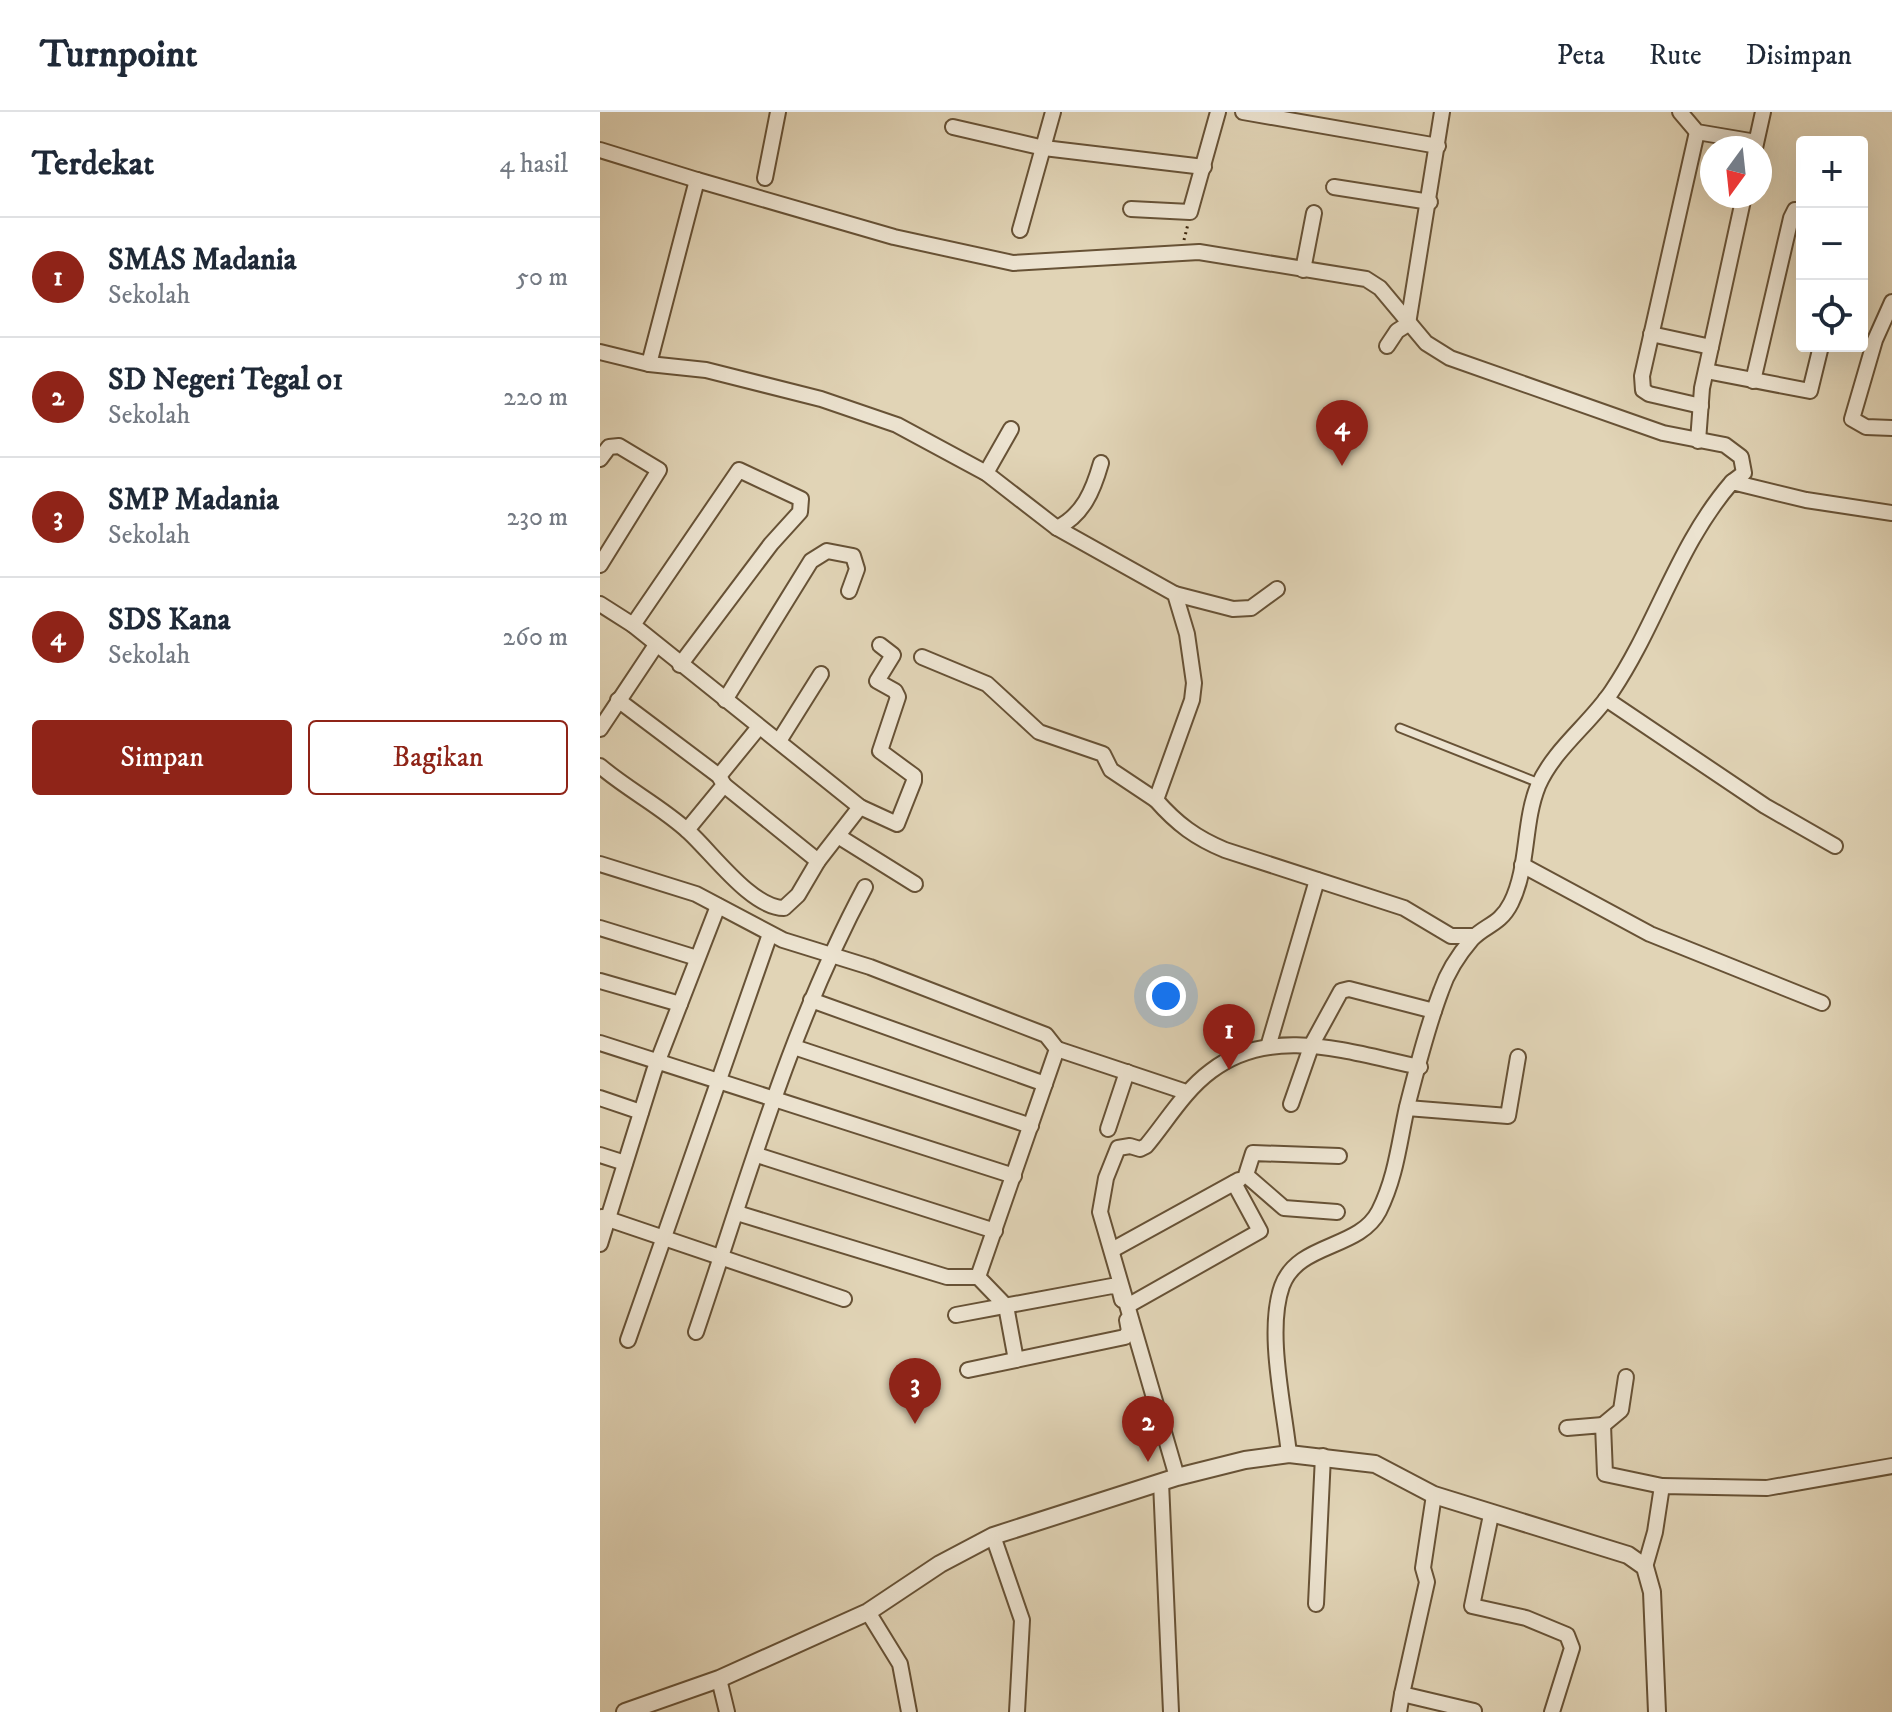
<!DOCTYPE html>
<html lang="id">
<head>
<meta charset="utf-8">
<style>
	body { margin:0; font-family:"IM FELL DW Pica",serif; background:#f2f2f3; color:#1f2937 }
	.controls { position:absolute; right:24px; top:24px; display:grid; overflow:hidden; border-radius:8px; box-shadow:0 8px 32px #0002 }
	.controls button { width:72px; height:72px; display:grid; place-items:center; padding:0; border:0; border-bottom:2px solid #e0e1e3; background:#fff; color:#1f2937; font:40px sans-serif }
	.compass { position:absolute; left:1100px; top:24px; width:72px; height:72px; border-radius:50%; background:#fff; box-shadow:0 8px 32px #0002; rotate:195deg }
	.you { position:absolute; left:566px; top:884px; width:28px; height:28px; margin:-20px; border:6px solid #fff; border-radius:50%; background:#1a73e8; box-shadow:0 0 0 12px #1a73e833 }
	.badge { display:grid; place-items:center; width:52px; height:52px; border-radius:50%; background:#8f2418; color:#fff; font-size:26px; font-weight:700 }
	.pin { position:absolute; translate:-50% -66px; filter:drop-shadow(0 2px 4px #0008) }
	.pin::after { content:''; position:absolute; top:42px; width:28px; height:24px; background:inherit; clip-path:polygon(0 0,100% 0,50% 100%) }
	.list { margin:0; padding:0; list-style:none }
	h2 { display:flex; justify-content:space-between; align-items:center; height:104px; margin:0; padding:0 32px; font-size:34px }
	h2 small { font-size:26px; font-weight:400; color:#747a83 }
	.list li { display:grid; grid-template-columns:52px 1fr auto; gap:24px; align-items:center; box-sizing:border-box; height:120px; padding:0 32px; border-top:2px solid #e0e1e3 }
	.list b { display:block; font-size:30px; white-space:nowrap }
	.list p { margin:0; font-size:26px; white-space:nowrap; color:#747a83 }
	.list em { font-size:26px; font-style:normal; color:#747a83 }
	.actions { display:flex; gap:16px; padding:24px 32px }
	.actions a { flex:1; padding:18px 0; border:2px solid #8f2418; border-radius:8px; text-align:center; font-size:28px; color:#8f2418 }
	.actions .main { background:#8f2418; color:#fff }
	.icon { flex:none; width:44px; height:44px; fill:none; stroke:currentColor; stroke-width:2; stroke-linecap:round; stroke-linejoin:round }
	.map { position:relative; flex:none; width:1292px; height:1600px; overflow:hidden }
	header { display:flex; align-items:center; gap:48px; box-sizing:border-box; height:112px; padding:0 40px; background:#fff; border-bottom:2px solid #e0e1e3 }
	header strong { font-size:38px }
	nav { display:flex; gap:44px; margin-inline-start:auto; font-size:28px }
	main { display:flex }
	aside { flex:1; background:#fff }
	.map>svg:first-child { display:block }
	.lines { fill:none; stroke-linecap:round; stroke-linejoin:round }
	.service-casing { stroke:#675236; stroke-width:11 }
	.minor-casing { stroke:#675236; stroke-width:18 }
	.tertiary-casing { stroke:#675236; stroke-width:20 }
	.path { stroke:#3e260b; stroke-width:3; stroke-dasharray:2 4; stroke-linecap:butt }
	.service { stroke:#ece3d0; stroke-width:7 }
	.minor { stroke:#ece3d0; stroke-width:14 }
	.tertiary { stroke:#ece3d0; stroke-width:16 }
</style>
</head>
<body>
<header>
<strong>Turnpoint</strong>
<nav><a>Peta</a><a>Rute</a><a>Disimpan</a></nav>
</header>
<main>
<aside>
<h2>Terdekat<small>4 hasil</small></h2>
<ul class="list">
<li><span class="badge">1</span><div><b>SMAS Madania</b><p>Sekolah</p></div><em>50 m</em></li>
<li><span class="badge">2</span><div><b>SD Negeri Tegal 01</b><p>Sekolah</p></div><em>220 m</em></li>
<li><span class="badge">3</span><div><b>SMP Madania</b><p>Sekolah</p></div><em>230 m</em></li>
<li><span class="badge">4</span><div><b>SDS Kana</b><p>Sekolah</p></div><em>260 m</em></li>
</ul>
<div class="actions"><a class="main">Simpan</a><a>Bagikan</a></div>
</aside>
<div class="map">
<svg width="1292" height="1600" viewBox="0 0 1292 1600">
	<rect width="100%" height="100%" fill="#e1d4b6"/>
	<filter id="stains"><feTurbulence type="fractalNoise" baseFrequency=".0025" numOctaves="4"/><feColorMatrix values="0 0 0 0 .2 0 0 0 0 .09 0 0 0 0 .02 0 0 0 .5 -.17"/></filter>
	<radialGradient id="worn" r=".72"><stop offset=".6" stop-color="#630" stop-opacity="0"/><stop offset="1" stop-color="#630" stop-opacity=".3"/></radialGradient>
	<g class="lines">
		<g class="service-casing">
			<polyline id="service" points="800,616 939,671"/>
		</g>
		<g class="minor-casing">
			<g id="minor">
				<polyline points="643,0 838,34"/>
				<polyline points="1080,0 1097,20 1156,30"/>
				<polyline points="353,15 444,36 604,55"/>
				<polyline points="1097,20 1042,264 1043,278 1049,282 1101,294"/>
				<polyline points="1155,36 1163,0"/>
				<polyline points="0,38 97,68"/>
				<polyline points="165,66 178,0"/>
				<polyline points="734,75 830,90"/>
				<polyline points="531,97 590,100 618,0"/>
				<polyline points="420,118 453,0"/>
				<polyline points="703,158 714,101"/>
				<polyline points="1292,190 1275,228 1252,307 1266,315 1292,316"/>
				<polyline points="1051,222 1111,235"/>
				<polyline points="787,234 797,219 808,212 842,0"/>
				<path d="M0,240L49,252L106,258L221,287L297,313L386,361L457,416L575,482L587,522L594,571L592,588L556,688C577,712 596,726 625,738L804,796L851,824H874"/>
				<polyline points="49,252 97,68 294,125 413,151 599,140 766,167 780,176 826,231 850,246 1063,321 1125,333 1141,345 1144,361 1132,370"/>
				<polyline points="1106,259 1210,279 1221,234"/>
				<polyline points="1153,269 1191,106 1195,98 1202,98"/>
				<polyline points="1098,329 1102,276 1144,84"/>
				<polyline points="0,347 9,335 19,334 59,358 0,453"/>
				<polyline points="386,361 411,317"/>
				<path d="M457,416C483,403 493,379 501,351"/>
				<polyline points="575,482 633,497 651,496 677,477"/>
				<path d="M0,492L33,513L260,695L218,749L198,783L184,796C152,796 113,742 89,720C62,695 28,678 0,654"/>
				<polyline points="33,513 139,358 201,387 200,400 171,432 80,553"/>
				<polyline points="322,545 387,572 439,620 503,642 511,658 556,688"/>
				<polyline points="1006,587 1165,694 1235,734"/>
				<polyline points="18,588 119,664 124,673 87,718"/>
				<polyline points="125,588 211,449 227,439 253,444 257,457 249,479"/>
				<polyline points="0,617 56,533"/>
				<polyline points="179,629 221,562"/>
				<polyline points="119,664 159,615"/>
				<polyline points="124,673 218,749"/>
				<polyline points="260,695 297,712 314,669 314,664 280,639 298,585 295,579 277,569 293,543 280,533"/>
				<polyline points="238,724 315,772"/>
				<polyline points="0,752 96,782 183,828 270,855 446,923 457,937 378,1165 347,1165 137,1101"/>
				<polyline points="922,753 1050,822 1222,891"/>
				<polyline points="0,816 97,846"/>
				<polyline points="0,869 80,892"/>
				<polyline points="211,888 445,972"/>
				<polyline points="0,931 414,1064"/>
				<polyline points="194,935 431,1014"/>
				<polyline points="668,935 717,768"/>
				<polyline points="457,937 583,979"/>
				<polyline points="0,986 41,1000"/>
				<polyline points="691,992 712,932 741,879 749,877 834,899"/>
				<polyline points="807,996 908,1004 918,945"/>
				<polyline points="508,1017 527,960"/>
				<polyline points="0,1043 25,1051"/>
				<polyline points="157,1043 395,1119"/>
				<polyline points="737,1100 684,1096 646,1063 653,1041 739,1044"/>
				<polyline points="2,1105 244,1187"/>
				<polyline points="0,1132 54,959 118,794"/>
				<polyline points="512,1138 639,1068"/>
				<polyline points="378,1165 406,1194 416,1248"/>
				<polyline points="529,1193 660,1119 634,1071"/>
				<polyline points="356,1203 512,1174 519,1176 522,1188"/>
				<path d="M96,1220C147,1070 190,915 265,775"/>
				<polyline points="28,1228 170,822"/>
				<polyline points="368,1258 525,1225 529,1219 527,1208"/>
				<polyline points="1003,1313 1021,1298 1026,1265"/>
				<polyline points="967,1316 1003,1313 1005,1362 1062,1374"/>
				<path d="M689,1342C684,1294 666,1219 682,1174C698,1130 759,1138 779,1099C796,1065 799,1031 807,995C817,956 827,916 841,879C847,861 860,841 872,827C885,813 900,813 911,791C929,755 923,711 938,674C954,637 990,612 1012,579C1057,512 1078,432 1132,370L1206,388L1292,401"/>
				<path d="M577,1365L500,1100L506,1066L518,1036L530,1034L540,1037L546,1034C567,1009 584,979 611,959C672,912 751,941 820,955"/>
				<polyline points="561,1370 571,1600"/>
				<polyline points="834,1383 823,1456 827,1470 802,1582 874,1599"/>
				<polyline points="891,1403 872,1494 926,1506 967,1523 972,1536 952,1600"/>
				<polyline points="393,1424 422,1508 417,1600"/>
				<polyline points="1045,1455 1055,1420 1062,1374 1167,1376 1292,1354"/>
				<polyline points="716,1492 723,1344"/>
				<polyline points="268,1500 300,1552 309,1600"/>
				<polyline points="119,1567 127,1600"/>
				<polyline points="799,1600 802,1582"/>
			</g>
		</g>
		<g class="tertiary-casing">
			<polyline id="tertiary" points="25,1600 119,1567 268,1500 340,1452 393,1424 577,1365 645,1348 689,1342 775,1352 834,1383 1028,1443 1045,1455 1052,1480 1057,1600"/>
		</g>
		<polyline class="path" points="584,128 588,112"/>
		<use href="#service" class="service"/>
		<use href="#minor" class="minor"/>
		<use href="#tertiary" class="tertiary"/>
	</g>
	<rect width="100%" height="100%" filter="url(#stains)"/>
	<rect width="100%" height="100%" fill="url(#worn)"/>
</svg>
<div class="controls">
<button>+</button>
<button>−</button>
<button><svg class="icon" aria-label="locate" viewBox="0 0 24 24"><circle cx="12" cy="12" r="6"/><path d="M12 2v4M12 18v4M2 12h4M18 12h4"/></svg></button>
</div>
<svg class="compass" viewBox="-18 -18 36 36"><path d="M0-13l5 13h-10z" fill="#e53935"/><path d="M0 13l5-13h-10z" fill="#747a83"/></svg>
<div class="you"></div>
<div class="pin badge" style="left:629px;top:958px">1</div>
<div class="pin badge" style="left:548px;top:1350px">2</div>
<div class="pin badge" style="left:315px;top:1312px">3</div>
<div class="pin badge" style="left:742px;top:354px">4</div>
</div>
</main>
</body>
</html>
